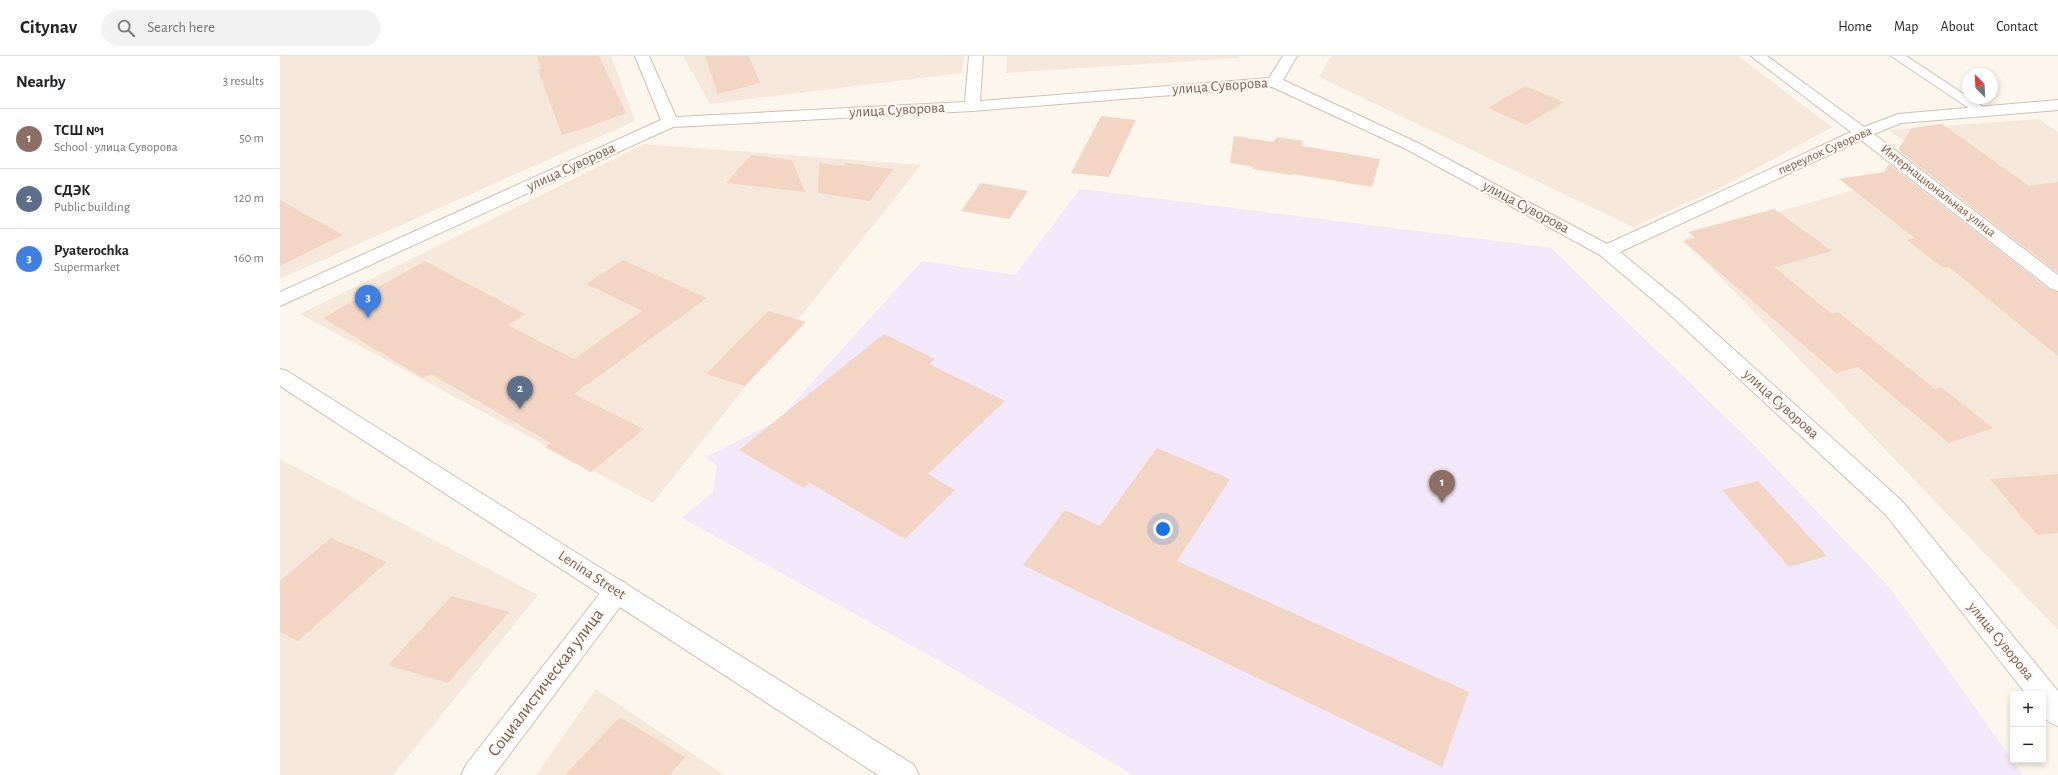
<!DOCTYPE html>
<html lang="en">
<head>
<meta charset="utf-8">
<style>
	body { margin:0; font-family:"Alegreya Sans",sans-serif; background:#f2f2f2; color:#202124 }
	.controls { position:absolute; right:12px; bottom:12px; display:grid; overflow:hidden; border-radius:4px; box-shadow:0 2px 6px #0003 }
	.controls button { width:36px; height:36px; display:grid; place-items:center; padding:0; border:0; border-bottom:1px solid #e0e0e0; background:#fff; color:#202124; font:20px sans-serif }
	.compass { position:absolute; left:1682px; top:12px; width:36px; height:36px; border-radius:50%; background:#fff; box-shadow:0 2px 6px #0003; rotate:336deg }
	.you { position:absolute; left:883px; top:473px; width:14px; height:14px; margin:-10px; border:3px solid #fff; border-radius:50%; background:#1a73e8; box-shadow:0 0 0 6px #1a73e833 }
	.badge { display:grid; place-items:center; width:26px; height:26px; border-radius:50%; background:#0b8043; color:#fff; font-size:13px; font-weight:700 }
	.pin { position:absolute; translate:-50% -33px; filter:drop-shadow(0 1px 2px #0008) }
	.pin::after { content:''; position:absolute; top:21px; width:14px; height:12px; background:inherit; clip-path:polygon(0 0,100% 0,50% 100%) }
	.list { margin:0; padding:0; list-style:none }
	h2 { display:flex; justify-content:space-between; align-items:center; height:52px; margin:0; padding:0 16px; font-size:17px }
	h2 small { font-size:13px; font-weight:400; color:#757577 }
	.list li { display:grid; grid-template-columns:26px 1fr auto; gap:12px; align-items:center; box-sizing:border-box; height:60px; padding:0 16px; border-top:1px solid #e0e0e0 }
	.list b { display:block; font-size:15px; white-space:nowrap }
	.list p { margin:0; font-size:13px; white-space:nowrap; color:#757577 }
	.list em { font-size:13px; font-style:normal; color:#757577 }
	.icon { flex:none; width:22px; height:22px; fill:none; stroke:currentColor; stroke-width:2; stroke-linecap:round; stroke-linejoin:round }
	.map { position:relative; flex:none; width:1778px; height:719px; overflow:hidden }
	header { display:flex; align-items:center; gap:24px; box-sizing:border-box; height:56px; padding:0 20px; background:#fff; border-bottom:1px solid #e0e0e0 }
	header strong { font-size:19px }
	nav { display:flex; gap:22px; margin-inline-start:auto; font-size:14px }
	.search { width:280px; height:36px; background:#f2f2f2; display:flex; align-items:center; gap:10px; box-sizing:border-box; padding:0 14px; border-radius:22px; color:#757577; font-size:15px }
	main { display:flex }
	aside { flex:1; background:#fff }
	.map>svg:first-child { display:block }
	.residential { fill:#f5e8da }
	.education { fill:#f3e8fa }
	.building { fill:#f3d5c3 }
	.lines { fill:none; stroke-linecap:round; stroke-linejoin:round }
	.service-casing { stroke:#d1beb0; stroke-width:2 }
	.minor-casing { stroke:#d1beb0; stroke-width:2 }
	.tertiary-casing { stroke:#d1beb0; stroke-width:2 }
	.service { fill:#fff; fill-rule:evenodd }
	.minor { fill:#fff; fill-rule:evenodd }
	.tertiary { fill:#fff; fill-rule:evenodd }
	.labels { text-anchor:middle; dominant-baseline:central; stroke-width:4; stroke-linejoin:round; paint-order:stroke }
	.far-street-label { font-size:13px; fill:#7a5c4d; stroke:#fffaf3 }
	.street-label { font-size:15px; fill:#7a5c4d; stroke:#fffaf3 }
	.near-street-label { font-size:18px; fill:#7a5c4d; stroke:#fffaf3 }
</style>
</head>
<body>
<header>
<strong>Citynav</strong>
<div class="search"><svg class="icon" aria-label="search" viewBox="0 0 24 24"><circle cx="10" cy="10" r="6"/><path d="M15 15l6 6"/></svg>Search here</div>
<nav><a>Home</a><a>Map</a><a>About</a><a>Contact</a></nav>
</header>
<main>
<aside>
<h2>Nearby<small>3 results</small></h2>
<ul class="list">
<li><span class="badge" style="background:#8d6e63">1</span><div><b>ТСШ №1</b><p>School · улица Суворова</p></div><em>50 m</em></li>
<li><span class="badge" style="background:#5c6f8a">2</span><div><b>СДЭК</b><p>Public building</p></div><em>120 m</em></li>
<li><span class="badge" style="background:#3f7fe0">3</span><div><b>Pyaterochka</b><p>Supermarket</p></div><em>160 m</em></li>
</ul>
</aside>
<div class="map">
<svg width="1778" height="719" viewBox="0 0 1778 719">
	<rect width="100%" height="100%" fill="#fdf6ec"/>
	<g class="residential">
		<polygon points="0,0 331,0 355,65 0,223"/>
		<polygon points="403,0 684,0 682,17 430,48"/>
		<polygon points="727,0 960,0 958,2 726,17"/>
		<polygon points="1051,0 1458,0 1552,71 1444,130 1353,171 1039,21"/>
		<polygon points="1759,63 1778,76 1778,204 1609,74"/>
		<polygon points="364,88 641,109 373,447 20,258"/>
		<polygon points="1622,120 1778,249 1778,574 1404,183"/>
		<polygon points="0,403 258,539 113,719 0,719"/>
		<polygon points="316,633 444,719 256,719"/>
	</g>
	<polygon class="education" points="800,133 1271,192 1470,385 1610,532 1743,719 853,719 670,611 402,462 433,436 437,410 426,401 497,365 642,205 735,219"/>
	<g class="building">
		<polygon points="257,0 319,0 346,57 306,72 282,79 258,14 261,13"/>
		<polygon points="425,0 469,0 480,27 438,38"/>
		<polygon points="1245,30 1284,46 1246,69 1208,52"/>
		<polygon points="821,60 856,64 829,121 791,117"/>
		<polygon points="1662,68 1749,130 1778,126 1778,217 1618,94 1632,72"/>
		<polygon points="954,80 993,86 997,81 1023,85 1022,90 1100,103 1092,131 1013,118 1012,119 972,113 974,111 950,107"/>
		<polygon points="471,99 512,104 525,136 446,127"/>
		<polygon points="539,107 564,110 566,107 613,113 590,145 538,137"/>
		<polygon points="1609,108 1770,234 1778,236 1778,300 1669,211 1663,212 1627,184 1635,182 1559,123 1604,116"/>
		<polygon points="701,127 748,135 729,163 681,155"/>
		<polygon points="0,144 63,179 0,210"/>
		<polygon points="1494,153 1552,195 1494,211 1552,258 1558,256 1655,333 1661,331 1713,372 1669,387 1578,311 1556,317 1403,185 1416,182 1408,176"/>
		<polygon points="343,204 427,242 294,338 364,373 311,416 265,391 271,387 151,318 143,322 43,262 145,205 245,258 228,269 294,303 362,255 306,228"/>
		<polygon points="488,255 526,266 465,330 426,318"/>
		<polygon points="604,278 655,303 649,308 725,345 648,418 675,434 625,483 530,427 524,432 459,394"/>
		<polygon points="877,392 950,423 897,505 1189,636 1162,711 743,509 785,454 820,470"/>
		<polygon points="1778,418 1778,477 1757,479 1710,423"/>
		<polygon points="1478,425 1547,500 1509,511 1442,434"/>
		<polygon points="51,482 107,506 18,585 0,576 0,525"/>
		<polygon points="172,540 229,556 168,627 108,609"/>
		<polygon points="340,661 405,701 390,719 285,719"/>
	</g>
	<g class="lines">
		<g class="service-casing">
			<polygon id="service" points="1611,0 1626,0 1711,56 1709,59 1699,59"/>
		</g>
		<g class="minor-casing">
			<g id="minor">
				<path d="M355,0H369L396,61L685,46L689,0H703L700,45L989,22L1003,0H1017L1003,24L1138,87L1327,188L1571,76L1471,0H1487L1584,71L1618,58L1778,44V54L1621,67L1594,78L1778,219V235L1771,233L1581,84L1340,196L1400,245L1622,445L1778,635V670C1759,663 1763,656 1763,638H1746L1606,459L1386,255L1320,199L1126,93L992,31L692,55L393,71L0,250V236L381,64Z"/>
				<polygon points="337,524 346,527 350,535 346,543 214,719 181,719 186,709 328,527"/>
			</g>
		</g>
		<g class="tertiary-casing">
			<polygon id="tertiary" points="0,313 7,315 634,709 639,719 598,719 0,330"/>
		</g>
		<use href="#service" class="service"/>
		<use href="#minor" class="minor"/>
		<use href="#tertiary" class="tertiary"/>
	</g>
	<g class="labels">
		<g class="far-street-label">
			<text transform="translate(1545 95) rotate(-24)">переулок Суворова</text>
			<text transform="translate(1658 135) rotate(38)">Интернациональная улица</text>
		</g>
		<g class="street-label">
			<text transform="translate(940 30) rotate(-4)">улица Суворова</text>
			<text transform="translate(617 54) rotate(-3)">улица Суворова</text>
			<text transform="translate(291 111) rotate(-25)">улица Суворова</text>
			<text transform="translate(1246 151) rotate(28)">улица Суворова</text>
			<text transform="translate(1501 348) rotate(42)">улица Суворова</text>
			<text transform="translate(312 519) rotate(33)">Lenina Street</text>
			<text transform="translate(1721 585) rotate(51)">улица Суворова</text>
		</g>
		<g class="near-street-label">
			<text transform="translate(266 627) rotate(-53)">Социалистическая улица</text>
		</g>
	</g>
</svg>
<div class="controls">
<button>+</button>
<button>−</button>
</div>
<svg class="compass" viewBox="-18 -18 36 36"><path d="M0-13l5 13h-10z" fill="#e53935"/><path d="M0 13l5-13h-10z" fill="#757577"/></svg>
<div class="you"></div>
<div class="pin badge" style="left:1162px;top:447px;background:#8d6e63">1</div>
<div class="pin badge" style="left:240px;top:353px;background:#5c6f8a">2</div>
<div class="pin badge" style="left:88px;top:262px;background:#3f7fe0">3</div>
</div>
</main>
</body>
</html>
